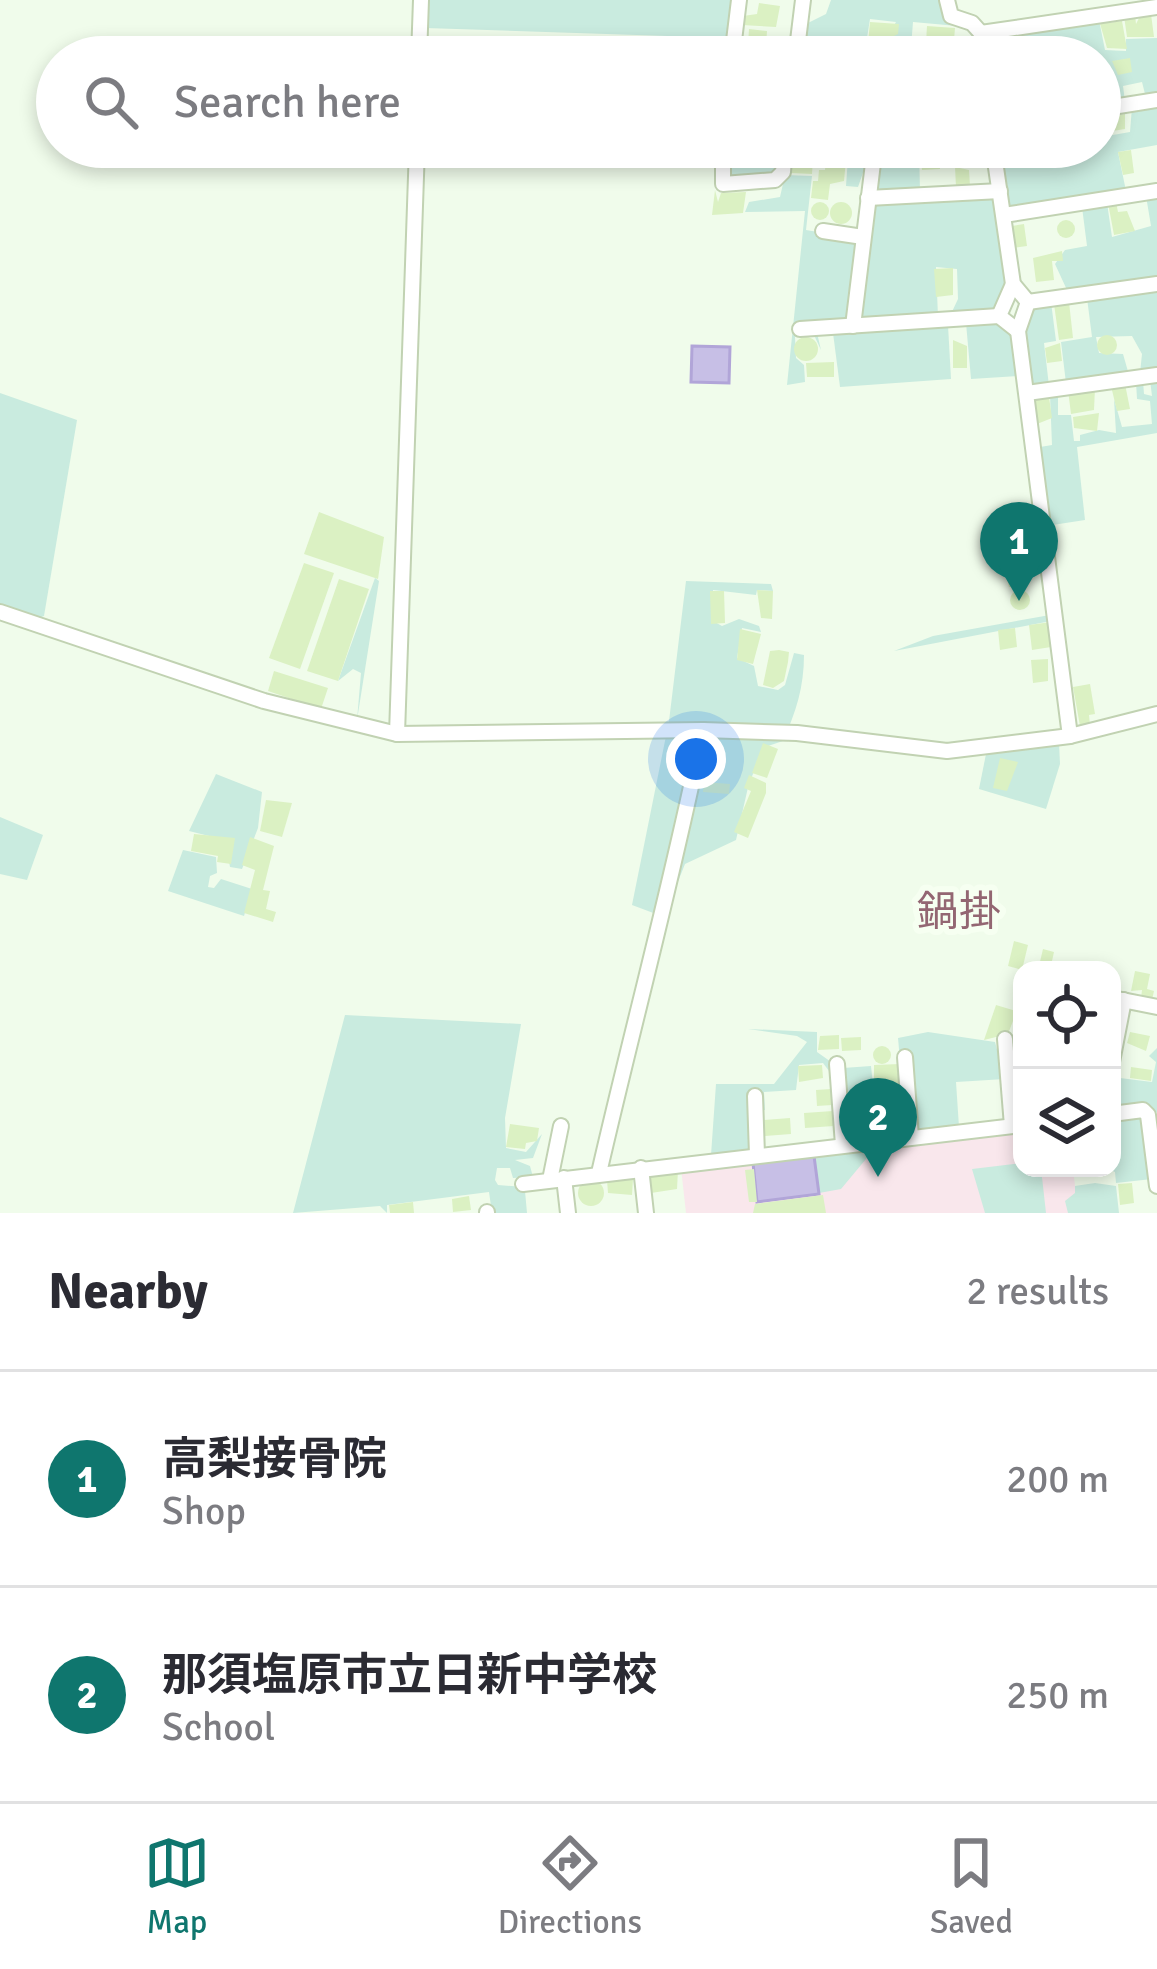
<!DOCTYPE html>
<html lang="en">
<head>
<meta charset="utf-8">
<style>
	body { margin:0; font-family:Signika,"Noto Sans JP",sans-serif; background:#f2f2f3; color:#2b2b33 }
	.controls { position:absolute; right:36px; bottom:36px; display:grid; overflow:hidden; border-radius:24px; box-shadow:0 6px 18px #0003 }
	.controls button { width:108px; height:108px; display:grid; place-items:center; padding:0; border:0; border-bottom:3px solid #e1e1e2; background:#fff; color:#2b2b33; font:60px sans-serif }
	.you { position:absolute; left:696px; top:759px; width:42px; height:42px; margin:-30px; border:9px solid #fff; border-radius:50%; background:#1a73e8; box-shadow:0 0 0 18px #1a73e833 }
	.badge { display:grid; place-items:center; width:78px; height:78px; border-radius:50%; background:#0f766e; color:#fff; font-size:39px; font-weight:700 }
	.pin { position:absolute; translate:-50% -99px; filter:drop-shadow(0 3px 6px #0008) }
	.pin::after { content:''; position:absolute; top:63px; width:42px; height:36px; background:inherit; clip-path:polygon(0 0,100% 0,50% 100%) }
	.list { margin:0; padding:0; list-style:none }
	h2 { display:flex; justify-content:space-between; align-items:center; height:156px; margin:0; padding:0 48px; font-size:51px }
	h2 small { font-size:39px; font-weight:400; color:#7c7c81 }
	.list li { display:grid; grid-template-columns:78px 1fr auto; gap:36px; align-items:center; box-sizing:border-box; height:216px; padding:0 48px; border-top:3px solid #e1e1e2 }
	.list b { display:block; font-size:45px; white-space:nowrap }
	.list p { margin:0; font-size:39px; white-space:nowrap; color:#7c7c81 }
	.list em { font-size:39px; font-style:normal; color:#7c7c81 }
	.icon { flex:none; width:66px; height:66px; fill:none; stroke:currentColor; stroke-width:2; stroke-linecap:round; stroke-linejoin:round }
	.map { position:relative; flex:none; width:1157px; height:1213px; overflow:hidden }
	.search { position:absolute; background:#fff; box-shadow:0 6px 18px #0003; left:36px; right:36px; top:36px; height:132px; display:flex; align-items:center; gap:30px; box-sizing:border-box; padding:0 42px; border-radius:66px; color:#7c7c81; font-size:45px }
	.sheet { height:588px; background:#fff }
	nav { display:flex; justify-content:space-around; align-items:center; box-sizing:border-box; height:168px; border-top:3px solid #e1e1e2; background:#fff; font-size:33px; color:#7c7c81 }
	nav a { display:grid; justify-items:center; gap:6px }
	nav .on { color:#0f766e }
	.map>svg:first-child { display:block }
	.education { fill:#f9e7ec }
	.green { fill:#c9ebdf }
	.water { fill:#c7bfe6; stroke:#b1a5d8; stroke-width:3 }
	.building { fill:#dbf1c3 }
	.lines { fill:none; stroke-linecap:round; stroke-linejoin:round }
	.minor-casing { stroke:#c1d2b2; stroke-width:18 }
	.minor { stroke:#fff; stroke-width:14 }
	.labels { text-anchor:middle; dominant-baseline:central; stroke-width:12; stroke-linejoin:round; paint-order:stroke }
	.quarter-label { font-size:42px; fill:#936672; stroke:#f6fff1 }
</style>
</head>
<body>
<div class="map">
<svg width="1157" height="1213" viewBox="0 0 1157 1213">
	<rect width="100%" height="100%" fill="#f0fceb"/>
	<polygon class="education" points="1022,1128 1022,1168 1073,1168 1078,1213 686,1213 681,1168"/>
	<g class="green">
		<polygon points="426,0 733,0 728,38 426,28"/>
		<polygon points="831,0 944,0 968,27 913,22 911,47 978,57 884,57 884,42 896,22 870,19 864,57 806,57 806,24 826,14"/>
		<polygon points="1099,20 1105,50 1126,51 1126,39 1157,38 1157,97 1146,98 1142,82 1123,86 1125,101 1100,105 1100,57 1024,57 1018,34"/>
		<polygon points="1157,103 1157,145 1118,152 1126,191 1011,209 1005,205 997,147 1064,147 1066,158 1079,156 1079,151 1100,147 1100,129 1107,136 1130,132 1132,107"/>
		<polygon points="728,147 780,147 773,175 731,178 725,175"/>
		<polygon points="818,147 872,147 858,187 846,186 848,158 817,155"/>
		<polygon points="878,147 919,147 920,191 872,190"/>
		<polygon points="785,175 812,176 806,230 860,239 850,323 817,333 821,350 814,335 795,337 796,358 804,365 805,382 787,385 805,211 745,212 749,202 780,197"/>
		<polygon points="993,194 999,199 1010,284 995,312 950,316 958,299 957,269 936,267 938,317 858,324 875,201"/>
		<polygon points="1157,195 1157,280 1067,290 1055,264 1065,250 1087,246 1082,207 1107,203 1112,237 1151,226 1146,196"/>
		<polygon points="1157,286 1157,370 1140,373 1142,354 1132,336 1096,337 1099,353 1123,354 1129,375 1066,383 1061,342 1092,337 1087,298"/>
		<polygon points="1051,302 1056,341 1044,343 1049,386 1033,387 1023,330 1030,310"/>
		<polygon points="993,319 1013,333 1020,376 971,379 966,323"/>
		<polygon points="948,325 951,379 840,387 833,333"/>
		<polygon points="1157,379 1157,433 1077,447 1085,520 1046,526 1040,447 1052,445 1050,395 1058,393 1058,415 1071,415 1074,441 1080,441 1080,435 1099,430 1116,433 1114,399 1122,427 1152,424 1150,401 1137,399 1136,382 1143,381 1144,394 1152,396 1150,380"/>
		<polygon points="0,393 77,420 44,616 33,620 0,608"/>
		<polygon points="375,578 379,581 357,720 361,673 353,669 338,681"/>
		<path d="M686,581L771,584L773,591L757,590L756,595L713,590V621L722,626L739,619L759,626L761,632L742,628L737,658L754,666L758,686L778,690L785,685L794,653L804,655C804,687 796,712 783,741L765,747L749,783L736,840L685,864L673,894L656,914L632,905L669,721Z"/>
		<polygon points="1050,615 1051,621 894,651 933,636"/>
		<polygon points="1059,742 1060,764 1046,809 979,789 986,754"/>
		<polygon points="216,774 262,792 258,828 242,869 230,867 225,840 189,831"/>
		<polygon points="0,817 43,835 27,880 0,874"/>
		<polygon points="183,850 216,857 217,873 210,876 208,887 214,888 221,879 252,889 244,916 168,891"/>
		<polygon points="345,1015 521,1024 505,1118 506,1148 526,1152 542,1134 533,1158 515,1160 530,1166 533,1177 513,1178 510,1168 497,1168 495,1180 498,1185 552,1189 525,1191 527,1213 492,1213 489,1192 387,1205 387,1213 380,1206 293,1213"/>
		<polygon points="748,1029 817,1032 817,1052 834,1064 835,1079 823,1063 799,1065 796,1090 764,1092 765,1110 759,1110 751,1151 711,1155 716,1084 774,1084 807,1042 797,1036"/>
		<polygon points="928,1032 995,1042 1005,1079 956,1082 959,1127 878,1138 892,1134 893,1106 904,1105 898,1038"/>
		<polygon points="1157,1048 1157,1113 1151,1106 1112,1110 1112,1077 1152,1082 1156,1062 1149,1056"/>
		<polygon points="871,1066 873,1085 884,1089 887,1102 875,1102 875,1112 844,1115 843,1068"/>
		<polygon points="1141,1115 1152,1179 1116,1183 1115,1172 1107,1168 1112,1168 1112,1118"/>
		<polygon points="887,1145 883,1151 871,1153 841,1189 819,1193 814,1154"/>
		<polygon points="1022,1163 1022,1168 1041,1168 1046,1213 985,1213 972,1169"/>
		<polygon points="1095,1183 1116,1186 1119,1213 1068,1213 1065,1201 1075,1193 1075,1186"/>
	</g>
	<g class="water">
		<polygon points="692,346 730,347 729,383 691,382"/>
		<polygon points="814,1156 819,1194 757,1202 753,1163"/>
	</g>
	<g class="building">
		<polygon points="759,3 780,6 776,27 742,25 743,16 757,14"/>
		<polygon points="1151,14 1154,37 1127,37 1124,16 1135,15 1136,24 1140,16"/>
		<polygon points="1107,19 1108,23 1122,21 1127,49 1107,48 1099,20"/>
		<polygon points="870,22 899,24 898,34 886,40 885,55 867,53"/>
		<polygon points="927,26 955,28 954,40 926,43"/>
		<polygon points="749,29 767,31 766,46 748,45"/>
		<polygon points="1019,41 1024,57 1007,57 1005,43"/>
		<polygon points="1130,58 1132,72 1118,75 1112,61"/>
		<polygon points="1125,114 1125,129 1106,132 1104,118"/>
		<polygon points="920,147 939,147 940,169 922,170"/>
		<polygon points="1131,150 1134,173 1123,175 1118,152"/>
		<polygon points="826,157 846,159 844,181 830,184 828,200 811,198 813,181 818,181 819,170 825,170"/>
		<polygon points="792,158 813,159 812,174 791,173"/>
		<polygon points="955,167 969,170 970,186 956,187"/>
		<polygon points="715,190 718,202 721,193 746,192 743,213 712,215"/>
		<circle cx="841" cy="213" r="11"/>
		<polygon points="1116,202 1118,212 1127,211 1135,231 1114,235 1108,203"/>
		<circle cx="820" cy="211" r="9"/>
		<circle cx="1066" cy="229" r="9"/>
		<polygon points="1024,224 1027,246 1012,248 1012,226"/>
		<polygon points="1062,251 1063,261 1052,261 1054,280 1036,282 1033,258"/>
		<polygon points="953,268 953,295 936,297 934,269"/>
		<polygon points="1069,302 1073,338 1059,340 1054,304"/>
		<circle cx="1107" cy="345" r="10"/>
		<circle cx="806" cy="349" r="12"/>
		<polygon points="953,340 967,346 967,368 953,368"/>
		<polygon points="1060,343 1062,361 1047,363 1045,348"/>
		<polygon points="834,362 834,377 807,377 806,363"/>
		<polygon points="1125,384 1130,409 1117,411 1111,386"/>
		<polygon points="1095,388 1094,410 1071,414 1068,390"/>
		<polygon points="1049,397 1052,418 1037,424 1034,398"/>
		<polygon points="1099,413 1097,431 1074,428 1073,417"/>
		<polygon points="319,512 384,537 378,579 304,554"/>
		<polygon points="1012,548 1024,551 1029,584 1009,587 1001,550"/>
		<polygon points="304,563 334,573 300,669 269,658"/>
		<polygon points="339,579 369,589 338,681 307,671"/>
		<circle cx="1020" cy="600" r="10"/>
		<polygon points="757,590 773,591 772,619 761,618"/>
		<polygon points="710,591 724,591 725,623 711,624"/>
		<polygon points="1051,622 1051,647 1032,650 1029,625"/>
		<polygon points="1015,628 1017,647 1000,650 998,630"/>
		<polygon points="740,629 761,634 753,664 737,660"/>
		<polygon points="779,650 789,652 788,662 784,681 773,688 763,685 770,651"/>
		<polygon points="1048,659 1048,681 1033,683 1031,660"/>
		<polygon points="274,671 328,688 321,709 268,691"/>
		<polygon points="1090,684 1095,714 1089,715 1090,725 1080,726 1073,687"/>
		<polygon points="763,743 778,749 767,778 752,773"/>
		<polygon points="1000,758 1018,762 1007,791 993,788"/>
		<polygon points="749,775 766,783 766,793 748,838 734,832 751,791 744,788"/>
		<polygon points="704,782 730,784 729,794 703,792"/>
		<polygon points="266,800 292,803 282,837 260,831"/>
		<polygon points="194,834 235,838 231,864 217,862 218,856 191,851"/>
		<polygon points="250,837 274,846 263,890 270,891 266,909 276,912 273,922 244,913 255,870 242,865"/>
		<polygon points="1014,941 1028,945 1022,970 1008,966"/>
		<polygon points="1043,949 1054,952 1050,970 1038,970"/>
		<polygon points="1135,971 1150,974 1147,989 1154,991 1152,1000 1141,998 1142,990 1131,991"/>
		<polygon points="996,1005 1016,1011 1013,1021 1008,1034 984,1040"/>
		<polygon points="1130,1032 1150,1036 1146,1051 1127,1043"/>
		<polygon points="839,1035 839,1049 818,1050 820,1036"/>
		<polygon points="861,1037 861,1050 842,1051 841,1038"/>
		<polygon points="1011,1044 1022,1044 1022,1069 1013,1070"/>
		<circle cx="882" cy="1055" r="9"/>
		<polygon points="900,1064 901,1084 874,1085 874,1065"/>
		<polygon points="822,1065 823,1078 799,1082 798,1066"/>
		<polygon points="1131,1067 1152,1070 1151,1081 1130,1078"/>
		<polygon points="831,1089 832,1105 817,1106 816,1090"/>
		<polygon points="892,1107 893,1128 879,1134 877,1108"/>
		<polygon points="833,1111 834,1126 805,1128 804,1113"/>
		<polygon points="874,1114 873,1129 847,1133 846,1116"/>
		<polygon points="790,1118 791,1134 765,1136 764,1120"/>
		<polygon points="510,1124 539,1128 537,1141 526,1143 525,1149 506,1147"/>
		<polygon points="754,1169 757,1202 749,1202 745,1170"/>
		<polygon points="678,1170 677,1189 651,1193 649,1178"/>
		<polygon points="633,1179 632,1195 608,1193 607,1180"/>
		<circle cx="591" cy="1193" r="13"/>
		<polygon points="1132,1183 1134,1203 1120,1205 1118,1184"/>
		<polygon points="823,1195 826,1213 753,1213 755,1204"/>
		<polygon points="469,1196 471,1210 453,1212 452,1199"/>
		<polygon points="413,1202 414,1213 390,1213 389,1205"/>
	</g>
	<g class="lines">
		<g class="minor-casing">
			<g id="minor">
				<polyline points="947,0 951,16 972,23 981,33"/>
				<polyline points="419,57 421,0"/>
				<polyline points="732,57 739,0"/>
				<polyline points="796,57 803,0"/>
				<polyline points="983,57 981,33 1157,7"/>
				<polyline points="1100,109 1157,100"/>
				<polyline points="723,147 723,184 775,180 783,172 785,147"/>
				<polyline points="993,147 1013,284 1028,302 1018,331 1070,736"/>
				<polyline points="868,198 1000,191"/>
				<polyline points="1004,215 1157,191"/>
				<polyline points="823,231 863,237"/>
				<polyline points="1013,284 999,316 1018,331"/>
				<polyline points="1028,302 1157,284"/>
				<polyline points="853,326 875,147"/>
				<polyline points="800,329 999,316"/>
				<polyline points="1027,393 1157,375"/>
				<polyline points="0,612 264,701 397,734 703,730 797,733 947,751 1070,736 1157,714"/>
				<polyline points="397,734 417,147"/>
				<polyline points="1112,998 1157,1007"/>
				<polyline points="1005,1039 1012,1126"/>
				<polyline points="905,1057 911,1137"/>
				<polyline points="1112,1062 1124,1000"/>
				<polyline points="837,1064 843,1145"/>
				<polyline points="755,1096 757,1155"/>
				<polyline points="1112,1114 1143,1110 1148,1115 1157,1186"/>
				<polyline points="641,1168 646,1213"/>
				<path d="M599,1173C633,1025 673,879 703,730"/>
				<polyline points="564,1178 568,1213"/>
				<polyline points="550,1180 561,1126"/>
				<polyline points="523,1184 1022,1125"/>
				<polyline points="487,1212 487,1213"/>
			</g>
		</g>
		<use href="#minor" class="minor"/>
	</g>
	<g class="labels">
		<g class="quarter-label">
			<text x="959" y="912">鍋掛</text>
		</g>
	</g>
</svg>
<div class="controls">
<button><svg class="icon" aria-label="locate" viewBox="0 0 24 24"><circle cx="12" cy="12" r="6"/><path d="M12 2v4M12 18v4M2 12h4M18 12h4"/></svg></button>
<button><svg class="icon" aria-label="layers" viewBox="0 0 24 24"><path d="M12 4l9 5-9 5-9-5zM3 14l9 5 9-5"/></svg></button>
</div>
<div class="you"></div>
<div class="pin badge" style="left:1019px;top:601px">1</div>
<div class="pin badge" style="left:878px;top:1177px">2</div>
<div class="search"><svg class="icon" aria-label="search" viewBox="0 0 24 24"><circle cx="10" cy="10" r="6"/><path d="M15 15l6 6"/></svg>Search here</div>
</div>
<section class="sheet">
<h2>Nearby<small>2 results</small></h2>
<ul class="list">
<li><span class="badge">1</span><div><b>高梨接骨院</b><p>Shop</p></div><em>200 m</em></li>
<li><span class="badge">2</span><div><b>那須塩原市立日新中学校</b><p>School</p></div><em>250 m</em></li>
</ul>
</section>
<nav>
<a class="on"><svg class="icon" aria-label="map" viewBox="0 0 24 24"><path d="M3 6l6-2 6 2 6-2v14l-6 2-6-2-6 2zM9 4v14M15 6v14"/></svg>Map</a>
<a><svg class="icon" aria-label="directions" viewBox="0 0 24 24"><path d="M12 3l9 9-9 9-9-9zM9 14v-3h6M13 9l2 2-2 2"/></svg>Directions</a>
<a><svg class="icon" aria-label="saved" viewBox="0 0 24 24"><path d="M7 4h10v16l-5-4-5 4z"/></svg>Saved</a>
</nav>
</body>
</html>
